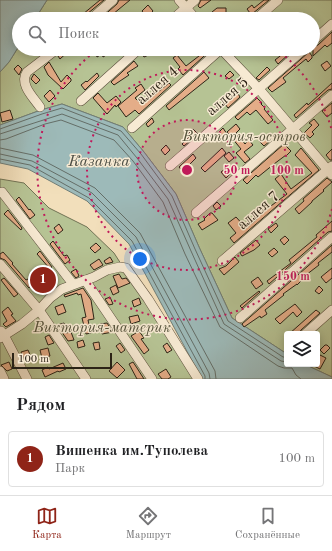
<!DOCTYPE html>
<html lang="ru">
<head>
<meta charset="utf-8">
<style>
	body { margin:0; font-family:"Old Standard TT",serif; background:#f6f6f6; color:#202124 }
	.controls { position:absolute; right:12px; bottom:12px; display:grid; overflow:hidden; border-radius:4px; box-shadow:0 2px 10px #0003 }
	.controls button { width:36px; height:36px; display:grid; place-items:center; padding:0; border:0; border-bottom:1px solid #e0e0e0; background:#fff; color:#202124; font:20px sans-serif }
	.scale { position:absolute; left:12px; bottom:10px; width:100px; box-sizing:border-box; padding-left:4px; border:2px solid #2c2316; border-top:0; font-size:11px; line-height:14px; white-space:nowrap; color:#2c2316; -webkit-text-stroke:3px #f7ead3; paint-order:stroke }
	.you { position:absolute; left:140px; top:259px; width:14px; height:14px; margin:-10px; border:3px solid #fff; border-radius:50%; background:#1a73e8; box-shadow:0 0 0 6px #1a73e833 }
	.badge { display:grid; place-items:center; width:26px; height:26px; border-radius:50%; background:#8f2418; color:#fff; font-size:13px; font-weight:700 }
	.pin { position:absolute; translate:-50% -50%; border:2px solid #fff; box-shadow:0 1px 4px #0006 }
	.list { margin:0; padding:0; list-style:none }
	h2 { display:flex; justify-content:space-between; align-items:center; height:52px; margin:0; padding:0 16px; font-size:17px }
	h2 small { font-size:13px; font-weight:400; color:#757577 }
	.list li { display:grid; grid-template-columns:26px 1fr auto; gap:12px; align-items:center; box-sizing:border-box; height:56px; margin:0 8px 8px; padding:0 8px; border:1px solid #e0e0e0; border-radius:4px }
	.list b { display:block; font-size:15px; white-space:nowrap }
	.list p { margin:0; font-size:13px; white-space:nowrap; color:#757577 }
	.list em { font-size:13px; font-style:normal; color:#757577 }
	.icon { flex:none; width:22px; height:22px; fill:none; stroke:currentColor; stroke-width:2; stroke-linecap:round; stroke-linejoin:round }
	.map { position:relative; flex:none; width:332px; height:379px; overflow:hidden }
	.search { position:absolute; background:#fff; box-shadow:0 2px 10px #0003; left:12px; right:12px; top:12px; height:44px; display:flex; align-items:center; gap:10px; box-sizing:border-box; padding:0 14px; border-radius:22px; color:#757577; font-size:15px }
	.sheet { height:116px; background:#fff }
	nav { display:flex; justify-content:space-around; align-items:center; box-sizing:border-box; height:56px; border-top:1px solid #e0e0e0; background:#fff; font-size:11px; color:#757577 }
	nav a { display:grid; justify-items:center; gap:2px }
	nav .on { color:#8f2418 }
	.map>svg:first-child { display:block }
	.green { fill:#b6c394; stroke:#717355 }
	.water { fill:#9dbab9; stroke:#707e78 }
	.lines { fill:none; stroke-linecap:round; stroke-linejoin:round }
	.shore { stroke:#646e68; stroke-width:1 }
	.building { fill:#e4ad88; stroke:#2c2316 }
	.minor-casing { stroke:#5e523f; stroke-width:10 }
	.minor { stroke:#f7ead3; stroke-width:9 }
	.ring { fill:none; stroke:#c2185b; stroke-width:2; stroke-dasharray:2 4 }
	.labels { text-anchor:middle; dominant-baseline:central; stroke-width:3; stroke-linejoin:round; paint-order:stroke }
	.street-label { font-size:15px; fill:#2c2316; stroke:#f7ead3 }
	.park-label { font-size:15px; font-style:italic; fill:#55533c; stroke:#f7ead3 }
	.water-label { font-size:16px; font-style:italic; fill:#4e5047; stroke:#f7ead3 }
	.centre { fill:#c2185b; stroke:#f7ead3; stroke-width:2 }
	.ring-label { font-size:12px; text-anchor:middle; font-weight:bold; fill:#c2185b; stroke:#f7ead3; stroke-width:3; stroke-linejoin:round; paint-order:stroke }
</style>
</head>
<body>
<div class="map">
<svg width="332" height="379" viewBox="0 0 332 379">
	<rect width="100%" height="100%" fill="#f2dfbb"/>
	<filter id="stains"><feTurbulence type="fractalNoise" baseFrequency=".005" numOctaves="4"/><feColorMatrix values="0 0 0 0 .2 0 0 0 0 .09 0 0 0 0 .02 0 0 0 .5 -.17"/></filter>
	<radialGradient id="worn" r=".72"><stop offset=".6" stop-color="#630" stop-opacity="0"/><stop offset="1" stop-color="#630" stop-opacity=".3"/></radialGradient>
	<g class="green">
		<polygon points="47,0 332,0 332,377 304,364 317,364 317,334 287,334 287,354 232,318 199,247 176,194 144,152 123,127 62,104 41,110 0,125 0,72 9,62 19,46 19,49 313,49 313,19 35,19"/>
		<polygon points="0,179 24,183 49,208 87,227 114,253 195,379 0,379"/>
	</g>
	<g class="water">
		<polygon points="0,0 47,0 35,19 19,19 19,46 9,62 0,72"/>
		<polygon points="62,104 123,127 144,152 176,194 199,247 232,318 287,354 287,364 304,364 332,377 332,379 202,379 129,244 87,201 28,169 0,163 0,125 41,110"/>
	</g>
	<g class="lines">
		<g class="shore">
			<polyline points="0,129 42,114 62,108 121,131 141,154 172,196 195,249 228,321 283,357 287,357"/>
			<polyline points="0,134 62,114 118,135 137,158 168,199 191,251 224,324 281,361 287,362"/>
			<polyline points="0,140 6,139 45,124 61,120 114,140 133,161 163,202 185,254 220,327 278,366 284,368 292,368 296,375 301,379"/>
			<polyline points="0,148 33,155 95,188 140,233 215,371 216,379"/>
			<polyline points="0,154 32,161 92,193 136,237 209,373 210,379"/>
			<polyline points="0,159 30,165 89,198 132,241 205,376 205,379"/>
		</g>
	</g>
	<g class="building">
		<polygon points="100,0 104,0 87,14 85,19 77,19"/>
		<polygon points="119,0 130,0 107,19 102,19 101,18 117,4"/>
		<polygon points="201,0 211,0 200,8 198,6"/>
		<polygon points="264,0 269,0 252,14 250,19 243,19 250,13 247,9 252,5 254,8"/>
		<polygon points="148,5 153,11 147,17 142,11"/>
		<polygon points="217,8 226,8 226,14 219,14 216,17 212,12"/>
		<polygon points="273,12 276,15 272,19 265,19"/>
		<polygon points="332,32 332,43 327,47 325,45 313,56 313,47 318,45"/>
		<polygon points="63,49 71,49 60,59 58,56 62,52"/>
		<polygon points="99,49 113,49 107,52 108,54 103,57 102,54 97,57 95,52"/>
		<polygon points="145,49 151,49 153,53 144,57 142,54"/>
		<polygon points="208,49 212,49 183,75 178,69 180,67 173,58 177,55 186,66"/>
		<polygon points="289,49 291,52 278,64 275,60"/>
		<polygon points="309,52 312,56 312,58 308,62 306,59 295,68 283,78 286,82 272,92 268,88"/>
		<polygon points="134,61 138,66 127,73 129,75 114,85 111,82"/>
		<polygon points="327,61 331,66 325,71 321,65"/>
		<polygon points="49,62 61,82 67,75 71,79 71,81 63,89 48,75 44,67"/>
		<polygon points="18,65 22,69 19,75 14,69"/>
		<polygon points="267,67 270,70 259,80 256,78"/>
		<polygon points="230,71 234,75 229,79 225,76"/>
		<polygon points="204,72 209,78 169,110 166,106"/>
		<polygon points="97,73 99,76 85,90 81,85 86,81 87,82"/>
		<polygon points="34,74 40,80 36,84 31,79"/>
		<polygon points="169,83 171,85 139,114 135,110 126,117 118,106 137,90 135,88 141,84 145,90 135,98 142,105"/>
		<polygon points="332,83 332,89 328,90 296,118 294,115 307,103 308,105"/>
		<polygon points="50,90 55,96 49,102 44,96"/>
		<polygon points="237,92 240,97 228,108 225,104"/>
		<polygon points="98,93 107,103 116,96 121,102 116,107 115,105 107,114 93,98"/>
		<polygon points="257,98 262,103 261,104 265,108 264,109 273,120 268,124 256,110 250,115 247,112 238,120 235,117"/>
		<polygon points="332,103 332,113 327,117 322,111"/>
		<polygon points="10,110 13,119 2,122 0,113"/>
		<polygon points="152,118 154,122 148,127 146,124"/>
		<polygon points="314,119 319,125 312,132 314,134 310,138 304,133 312,125 309,123"/>
		<polygon points="236,124 240,129 236,133 245,144 249,140 253,145 244,152 250,159 245,163 236,153 241,149 227,132"/>
		<polygon points="223,128 227,134 223,137 219,132"/>
		<polygon points="193,129 198,134 184,146 182,144 190,136 188,134"/>
		<polygon points="265,136 270,141 264,146 259,141"/>
		<polygon points="284,144 291,151 286,156 286,155 274,164 258,177 256,175 247,184 243,180"/>
		<polygon points="166,145 170,150 165,155 161,150"/>
		<polygon points="222,148 226,153 205,172 201,168"/>
		<polygon points="301,148 319,170 234,243 230,238 236,233 228,223 236,217 246,228 257,219 256,217 287,194 275,179 281,174 291,189 312,173 295,155"/>
		<polygon points="332,149 332,160 330,160 326,155"/>
		<polygon points="229,152 234,158 229,162 224,156"/>
		<polygon points="193,154 196,158 188,166 190,169 184,173 179,167"/>
		<polygon points="225,169 230,174 226,178 221,172"/>
		<polygon points="327,178 332,182 323,190 324,191 312,201 312,202 299,214 295,209 304,201 303,199"/>
		<polygon points="19,197 29,210 30,209 35,215 30,219 16,200"/>
		<polygon points="217,202 221,206 216,210 213,206"/>
		<polygon points="8,210 22,228 21,230 4,214"/>
		<polygon points="210,213 212,213 218,220 202,230 198,224 205,220 204,219"/>
		<polygon points="332,221 332,231 328,232 269,284 267,281 291,263 289,260 317,237 316,235"/>
		<polygon points="276,223 278,226 271,233 268,229"/>
		<polygon points="59,224 63,230 58,234 54,228"/>
		<polygon points="285,236 289,240 284,245 280,240"/>
		<polygon points="256,240 260,245 254,250 242,256 240,253"/>
		<polygon points="53,241 64,256 67,255 70,260 65,264 50,244"/>
		<polygon points="96,243 101,248 95,253 90,248"/>
		<polygon points="332,245 332,252 318,263 319,265 302,278 303,279 297,285 297,284 283,294 284,295 265,310 267,314 261,318 260,316 244,327 242,324"/>
		<polygon points="274,248 278,252 272,257 268,253"/>
		<polygon points="40,251 52,267 50,269 37,254"/>
		<polygon points="3,252 13,263 12,264 26,280 28,279 33,285 29,288 5,260 0,258 0,254"/>
		<polygon points="110,257 113,262 106,264 104,261"/>
		<polygon points="235,257 239,262 224,275 219,269 226,266"/>
		<polygon points="99,259 103,265 94,270 90,265"/>
		<polygon points="332,268 332,278 326,283 321,277"/>
		<polygon points="76,269 79,276 76,278 71,272"/>
		<polygon points="119,274 122,279 126,278 130,283 118,288 113,276"/>
		<polygon points="258,277 263,284 256,289 251,282"/>
		<polygon points="4,278 18,294 14,297 1,280"/>
		<polygon points="116,285 119,292 113,295 110,288"/>
		<polygon points="319,286 323,290 319,294 315,291"/>
		<polygon points="83,288 91,300 94,319 88,320 91,333 86,334 82,318 86,317 81,294 78,295 77,293 65,297 64,295"/>
		<polygon points="259,291 260,292 242,308 240,306"/>
		<polygon points="110,297 113,304 109,305 105,299"/>
		<polygon points="139,298 141,304 134,307 132,301"/>
		<polygon points="63,304 66,312 58,315 55,307"/>
		<polygon points="295,304 302,312 297,317 293,312 280,324 275,319"/>
		<polygon points="8,307 13,314 11,315 16,321 6,327 3,324 7,321 2,312"/>
		<polygon points="316,310 320,313 301,330 299,334 289,334"/>
		<polygon points="138,315 140,321 131,324 129,317"/>
		<polygon points="64,323 66,333 71,332 74,340 68,341 57,325"/>
		<polygon points="107,323 113,332 102,334 100,324"/>
		<polygon points="139,331 144,338 141,339 149,350 144,354 131,336"/>
		<polygon points="49,335 54,343 48,345 45,337"/>
		<polygon points="83,340 85,346 78,348 77,342"/>
		<polygon points="99,342 100,349 95,350 93,343"/>
		<polygon points="120,343 125,350 121,353 116,346"/>
		<polygon points="167,343 172,350 167,353 163,346"/>
		<polygon points="325,345 327,345 330,348 324,354 320,350"/>
		<polygon points="48,348 50,356 42,358 40,350"/>
		<polygon points="28,350 31,357 24,359 21,352"/>
		<polygon points="320,355 326,358 320,369 314,366 315,364 317,364"/>
		<polygon points="9,362 12,369 7,371 1,365"/>
		<polygon points="117,362 125,370 117,378 109,371"/>
		<polygon points="133,362 137,368 144,379 137,379 129,364"/>
		<polygon points="63,363 66,369 59,372 58,371 45,377 42,370 48,367 49,369"/>
		<polygon points="166,369 171,377 168,379 162,379 158,374"/>
	</g>
	<g class="lines">
		<g class="minor-casing">
			<g id="minor">
				<polyline points="179,0 196,19"/>
				<polyline points="91,19 113,0"/>
				<polyline points="173,19 195,0"/>
				<polyline points="256,19 278,0"/>
				<polyline points="313,41 332,24"/>
				<polyline points="221,49 259,89 332,175"/>
				<polyline points="81,101 139,49"/>
				<path d="M40,107C33,97 19,84 27,72L57,49"/>
				<polyline points="132,128 221,49"/>
				<polyline points="170,166 304,49"/>
				<polyline points="2,192 73,284"/>
				<polyline points="196,213 332,95"/>
				<polyline points="222,261 332,166"/>
				<polyline points="0,264 39,310 86,379"/>
				<polyline points="85,280 152,379"/>
				<polyline points="240,318 332,237"/>
				<polyline points="1,331 4,335 27,379"/>
				<polyline points="305,334 332,310"/>
				<polyline points="0,338 22,324 39,310 50,298 62,289 94,277 107,270 120,267 126,268 148,299 198,379"/>
				<polyline points="0,371 4,379"/>
			</g>
		</g>
		<use href="#minor" class="minor"/>
	</g>
	<circle cx="187" cy="170" r="50" fill="#c2185b" fill-opacity=".12"/>
	<g class="ring">
		<circle cx="187" cy="170" r="50"/>
		<circle cx="187" cy="170" r="100"/>
		<path d="M332 209A150 150 0 1 1 98 49M276 49A150 150 0 0 1 332 131"/>
	</g>
	<g class="labels">
		<g class="street-label">
			<text transform="translate(158 86) rotate(-41)">аллея 4</text>
			<text transform="translate(228 97) rotate(-41)">аллея 5</text>
			<text transform="translate(259 211) rotate(-41)">аллея 7</text>
		</g>
		<g class="park-label">
			<text x="244" y="137">Виктория-остров</text>
			<text x="102" y="328">Виктория-материк</text>
		</g>
		<g class="water-label">
			<text x="99" y="162">Казанка</text>
		</g>
	</g>
	<circle cx="187" cy="170" r="6" class="centre"/>
	<g class="ring-label">
		<text x="237" y="174">50 m</text>
		<text x="287" y="174">100 m</text>
		<text x="293" y="280">150 m</text>
	</g>
	<rect width="100%" height="100%" filter="url(#stains)"/>
	<rect width="100%" height="100%" fill="url(#worn)"/>
</svg>
<div class="controls">
<button><svg class="icon" aria-label="layers" viewBox="0 0 24 24"><path d="M12 4l9 5-9 5-9-5zM3 14l9 5 9-5"/></svg></button>
</div>
<div class="scale">100 m</div>
<div class="you"></div>
<div class="pin badge" style="left:43px;top:280px">1</div>
<div class="search"><svg class="icon" aria-label="search" viewBox="0 0 24 24"><circle cx="10" cy="10" r="6"/><path d="M15 15l6 6"/></svg>Поиск</div>
</div>
<section class="sheet">
<h2>Рядом<small></small></h2>
<ul class="list">
<li><span class="badge">1</span><div><b>Вишенка им.Туполева</b><p>Парк</p></div><em>100 m</em></li>
</ul>
</section>
<nav>
<a class="on"><svg class="icon" aria-label="map" viewBox="0 0 24 24"><path d="M3 6l6-2 6 2 6-2v14l-6 2-6-2-6 2zM9 4v14M15 6v14"/></svg>Карта</a>
<a><svg class="icon" aria-label="directions" viewBox="0 0 24 24"><path d="M12 3l9 9-9 9-9-9zM9 14v-3h6M13 9l2 2-2 2"/></svg>Маршрут</a>
<a><svg class="icon" aria-label="saved" viewBox="0 0 24 24"><path d="M7 4h10v16l-5-4-5 4z"/></svg>Сохранённые</a>
</nav>
</body>
</html>
